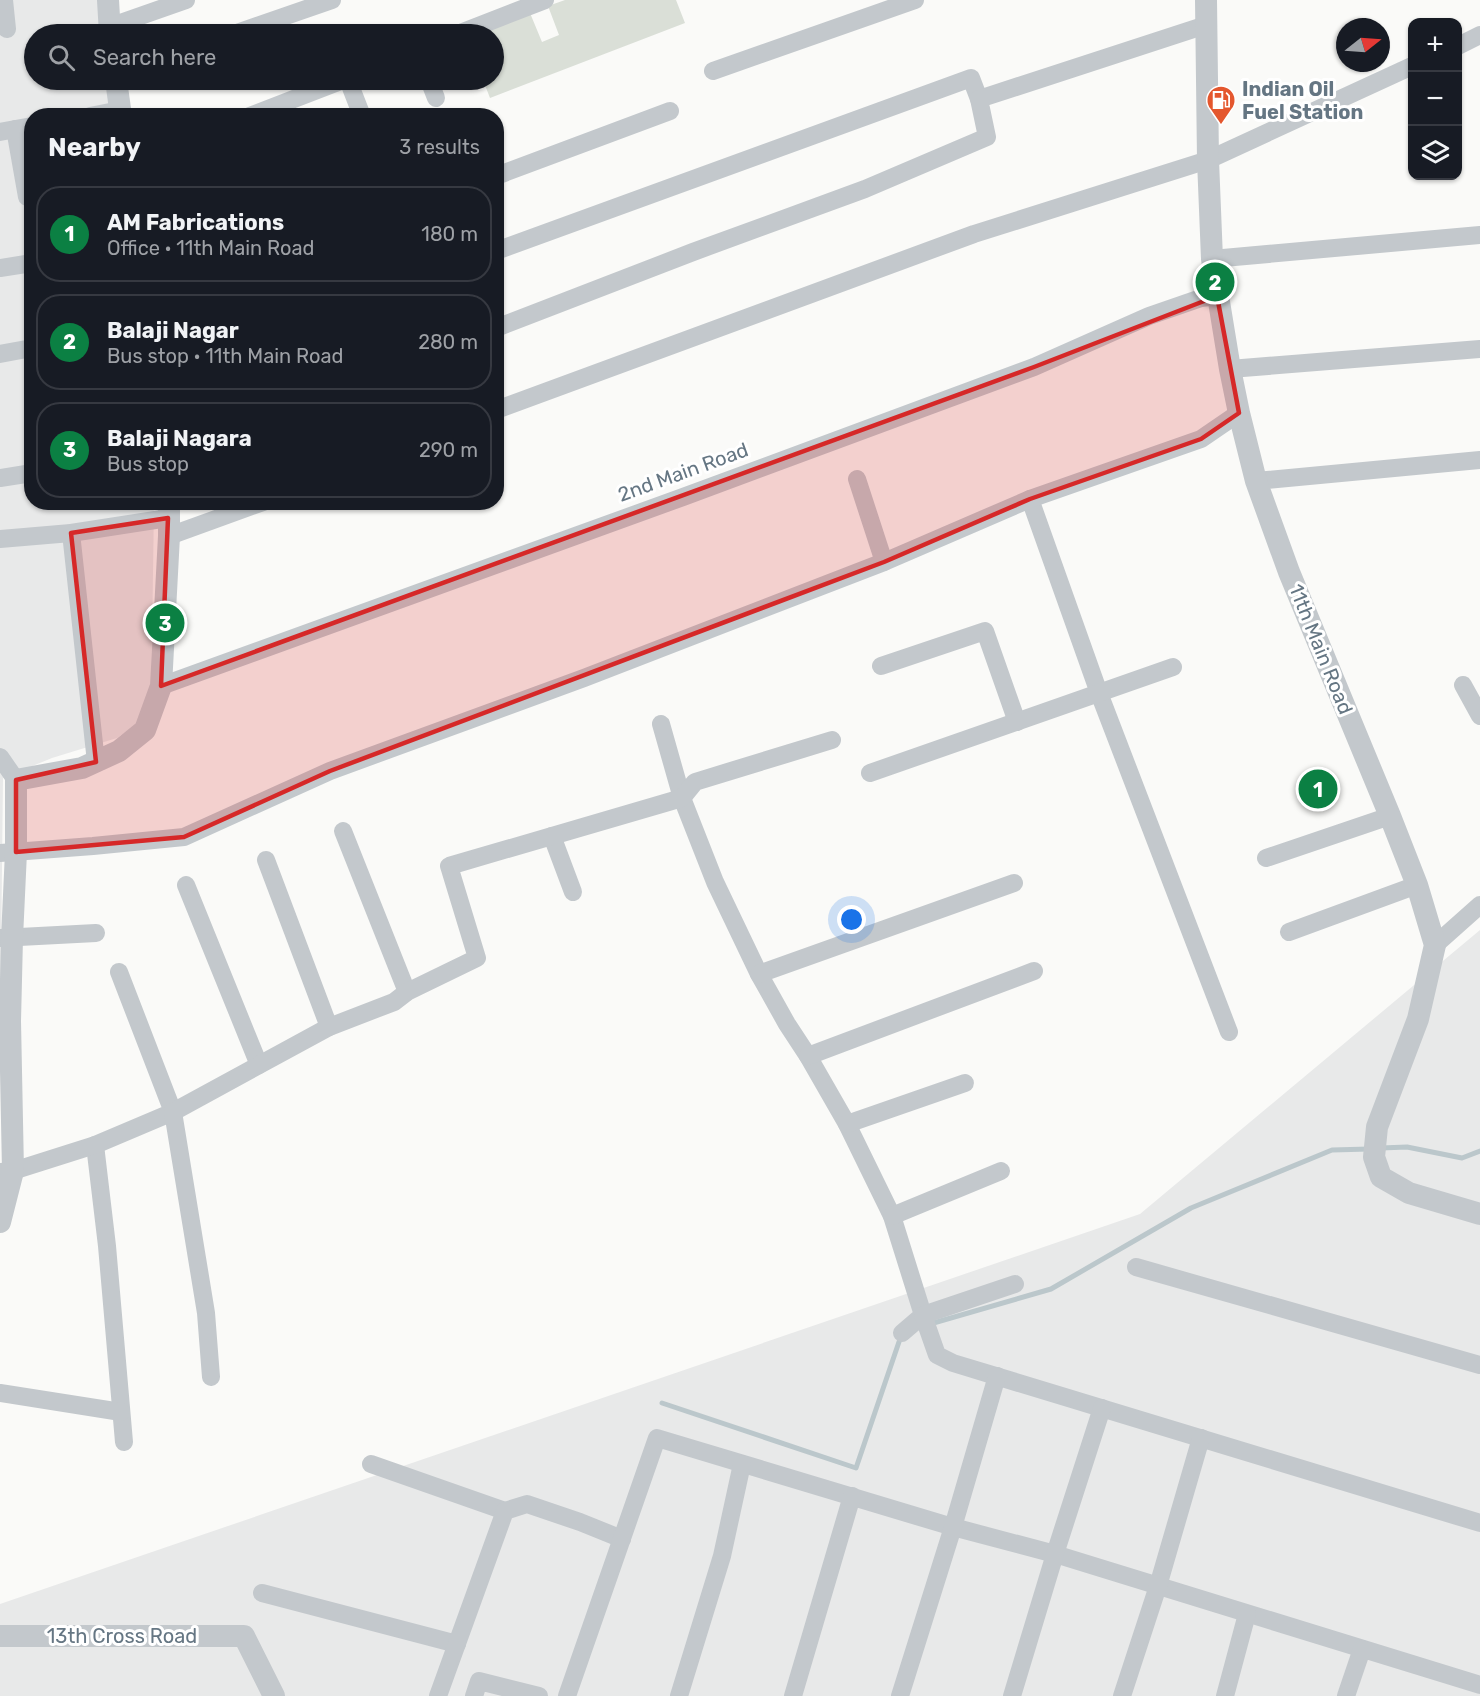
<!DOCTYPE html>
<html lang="en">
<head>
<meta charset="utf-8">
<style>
	body { margin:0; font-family:Rubik,sans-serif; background:#20242c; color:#f1f3f6 }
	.controls { position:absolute; right:18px; top:18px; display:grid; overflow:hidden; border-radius:12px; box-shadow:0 2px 4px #0004 }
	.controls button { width:54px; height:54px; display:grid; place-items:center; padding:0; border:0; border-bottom:2px solid #363941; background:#171b24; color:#f1f3f6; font:30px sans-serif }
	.compass { position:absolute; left:1336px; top:18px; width:54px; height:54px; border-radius:50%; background:#171b24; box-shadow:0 2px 4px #0004; rotate:73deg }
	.you { position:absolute; left:852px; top:920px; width:21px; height:21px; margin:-15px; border:4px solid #fff; border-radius:50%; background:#1a73e8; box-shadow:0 0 0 9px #1a73e833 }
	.badge { display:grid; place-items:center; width:39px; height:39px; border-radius:50%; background:#0b8043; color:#fff; font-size:20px; font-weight:700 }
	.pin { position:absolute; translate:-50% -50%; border:3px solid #fff; box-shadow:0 2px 6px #0006 }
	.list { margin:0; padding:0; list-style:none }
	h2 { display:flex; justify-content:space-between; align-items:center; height:78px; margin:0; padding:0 24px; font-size:26px }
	h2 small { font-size:20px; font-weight:400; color:#9ea1a6 }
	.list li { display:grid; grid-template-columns:39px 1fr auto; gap:18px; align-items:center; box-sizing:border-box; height:96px; margin:0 12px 12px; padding:0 12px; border:2px solid #363941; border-radius:24px }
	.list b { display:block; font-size:22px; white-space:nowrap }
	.list p { margin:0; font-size:20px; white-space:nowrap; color:#9ea1a6 }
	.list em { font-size:20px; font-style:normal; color:#9ea1a6 }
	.icon { flex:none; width:33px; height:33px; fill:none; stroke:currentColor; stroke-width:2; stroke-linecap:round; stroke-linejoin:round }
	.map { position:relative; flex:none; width:1480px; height:1696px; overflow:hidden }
	.search { position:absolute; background:#171b24; box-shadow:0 2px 4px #0004; left:24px; top:24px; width:480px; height:66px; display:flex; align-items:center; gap:15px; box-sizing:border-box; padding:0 21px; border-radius:33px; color:#9ea1a6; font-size:22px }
	.panel { position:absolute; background:#171b24; box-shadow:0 2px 4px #0004; left:24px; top:108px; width:480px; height:402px; border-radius:24px }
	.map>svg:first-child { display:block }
	.built { fill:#e8e9e9 }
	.green { fill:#dadfd7 }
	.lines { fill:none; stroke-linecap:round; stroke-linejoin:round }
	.stream { stroke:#bbc7cb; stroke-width:5 }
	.minor { stroke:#c3c8cc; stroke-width:18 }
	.tertiary { stroke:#c3c8cc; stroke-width:22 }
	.marked { fill:#d62828; fill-opacity:0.2; stroke:#d62828; stroke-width:4.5; stroke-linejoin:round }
	.labels { text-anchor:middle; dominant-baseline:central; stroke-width:6; stroke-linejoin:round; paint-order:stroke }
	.poi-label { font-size:20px; font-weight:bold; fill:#657683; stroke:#fff; text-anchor:start }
	.street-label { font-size:20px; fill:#657683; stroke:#fff }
</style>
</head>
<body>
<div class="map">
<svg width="1480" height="1696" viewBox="0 0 1480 1696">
	<rect width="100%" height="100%" fill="#fafaf8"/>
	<g class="built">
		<polygon points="0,0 103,0 108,34 34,34 34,80 115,80 120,115 32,116 32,502 154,503 151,714 117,738 52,758 3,778 0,1048"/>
		<polygon points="1480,930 1480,1696 0,1696 0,1604 1140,1214"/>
	</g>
	<polygon class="green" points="565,0 676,0 685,23 490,98 483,80 494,80 494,34 476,34 530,13 542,42 559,35 548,6"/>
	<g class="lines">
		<g class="stream">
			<polyline points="1381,1148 1407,1147 1462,1158 1480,1151"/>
			<polyline points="930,1324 1051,1289 1191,1208 1332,1150 1369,1149"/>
			<polyline points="662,1403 856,1468 901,1336"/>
		</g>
		<g class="minor">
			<polyline points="4,0 7,29"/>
			<polyline points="109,27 186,0"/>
			<polyline points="234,34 332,0"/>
			<polyline points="458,34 545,0"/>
			<polyline points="1458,46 1480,35"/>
			<polyline points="713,71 915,0"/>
			<polyline points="348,80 362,116"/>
			<polyline points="429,80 436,98"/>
			<polyline points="90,116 120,110"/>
			<polyline points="250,116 343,80"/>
			<polyline points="15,129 27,197"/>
			<polyline points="0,132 32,126"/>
			<polyline points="496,176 670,111"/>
			<polyline points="496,251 971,78 979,99"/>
			<polyline points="1212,259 1480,235"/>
			<polyline points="0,268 32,263"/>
			<polyline points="496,328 693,252 865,189 987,137 979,99 1206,25"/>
			<polyline points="0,354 32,348"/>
			<polyline points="1230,369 1480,349"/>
			<polyline points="496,410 974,234 1208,160 1412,66"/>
			<polyline points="0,478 32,473"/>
			<polyline points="857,479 884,562"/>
			<polyline points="1256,481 1480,460"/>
			<polyline points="1030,499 1099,693 1229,1032"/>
			<polyline points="71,533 96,762"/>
			<polyline points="169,536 263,502"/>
			<polyline points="0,539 71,533 168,518"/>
			<polyline points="881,666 985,631 1017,722"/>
			<polyline points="1463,685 1480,716"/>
			<polyline points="161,686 683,497 1034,367 1149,316 1201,298 1217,296"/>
			<polyline points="661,724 682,798 715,882 759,974 787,1024 808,1056 847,1124 892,1216 923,1315 902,1333"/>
			<polyline points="0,757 16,780"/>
			<polyline points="870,773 1173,667"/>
			<polyline points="343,831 407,992"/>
			<polyline points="552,836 573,892"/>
			<polyline points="0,853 93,846 184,837 330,771 584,678 884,562 1030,499 1201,439 1239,413"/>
			<polyline points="1266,858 1390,816"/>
			<polyline points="266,860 329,1027"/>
			<polyline points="186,885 259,1065"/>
			<polyline points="1289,932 1417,885"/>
			<polyline points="0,938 96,933"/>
			<polyline points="1435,945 1480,905"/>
			<polyline points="759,974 1014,883"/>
			<polyline points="808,1056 1034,971"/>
			<polyline points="847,1124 965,1083"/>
			<polyline points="95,1145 107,1246 124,1442"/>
			<polyline points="0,1172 13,1171 95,1145 173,1112 119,972"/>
			<polyline points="892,1216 1001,1171"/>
			<polyline points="1136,1267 1480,1365"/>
			<polyline points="1015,1284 923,1315 937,1355 953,1363 1480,1523"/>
			<polyline points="211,1377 206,1313 173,1112 329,1027 394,1002 407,992 477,958 449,866 682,798 695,782 832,740"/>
			<polyline points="0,1393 121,1412"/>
			<polyline points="371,1464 505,1511"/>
			<polyline points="262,1593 457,1644"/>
			<polyline points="438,1696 505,1511 527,1504 580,1522 622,1539"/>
			<polyline points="474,1696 479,1681 539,1696"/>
			<polyline points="567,1696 657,1438 953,1527 1055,1554 1480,1685"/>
			<polyline points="679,1696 722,1556 742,1464"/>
			<polyline points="793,1696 852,1496"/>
			<polyline points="900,1696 953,1527 997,1376"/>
			<polyline points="1012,1696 1055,1554 1102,1408"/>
			<polyline points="1122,1696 1158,1586 1201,1438"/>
			<polyline points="1225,1696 1247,1614"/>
			<polyline points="1346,1696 1362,1649"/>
		</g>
		<g class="tertiary">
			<polyline points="108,0 110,34"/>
			<polyline points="1206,0 1208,160 1212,259 1230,369 1239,413 1256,481 1289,572 1390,816 1417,885 1435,945 1418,1019 1377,1127 1374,1157 1381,1177 1409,1193 1480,1214"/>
			<polyline points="116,80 121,116"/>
			<polyline points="0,1222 13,1171 10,1021 12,938 16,852 16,780 82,768 119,751 145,730 161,686 169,536 169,502"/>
			<polyline points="0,1636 244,1636 274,1696"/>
		</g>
	</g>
	<path class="marked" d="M1217,296L1239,413L1201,439L1030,499L884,562L330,771L184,837L16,852V780L96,762L71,533L168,518L161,686L1034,367Z"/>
	<defs>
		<g id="fuel-pin" transform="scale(1.5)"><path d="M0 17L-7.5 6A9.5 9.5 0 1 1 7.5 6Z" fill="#e4572e" stroke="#fff"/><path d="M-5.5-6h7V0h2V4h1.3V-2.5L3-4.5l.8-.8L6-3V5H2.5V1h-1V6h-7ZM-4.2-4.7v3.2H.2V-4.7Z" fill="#fff"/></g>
	</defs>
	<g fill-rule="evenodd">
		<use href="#fuel-pin" x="1221" y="100"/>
	</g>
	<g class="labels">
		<g class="poi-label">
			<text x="1242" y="89">Indian Oil<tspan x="1242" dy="23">Fuel Station</tspan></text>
		</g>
		<g class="street-label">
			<text transform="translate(683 472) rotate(-20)">2nd Main Road</text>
			<text transform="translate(1321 649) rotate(68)">11th Main Road</text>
			<text x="122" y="1636">13th Cross Road</text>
		</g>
	</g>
</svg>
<div class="controls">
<button>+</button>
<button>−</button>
<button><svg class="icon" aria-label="layers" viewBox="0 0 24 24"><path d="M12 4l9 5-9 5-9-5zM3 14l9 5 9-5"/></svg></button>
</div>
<svg class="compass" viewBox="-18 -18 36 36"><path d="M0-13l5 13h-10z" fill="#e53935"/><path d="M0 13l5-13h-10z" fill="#9ea1a6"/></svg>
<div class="you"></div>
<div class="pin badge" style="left:1318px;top:789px">1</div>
<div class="pin badge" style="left:1215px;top:282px">2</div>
<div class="pin badge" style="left:165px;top:623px">3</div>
<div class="search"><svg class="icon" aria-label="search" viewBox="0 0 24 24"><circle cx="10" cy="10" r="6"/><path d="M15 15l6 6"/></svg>Search here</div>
<section class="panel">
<h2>Nearby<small>3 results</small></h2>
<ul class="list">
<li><span class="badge">1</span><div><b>AM Fabrications</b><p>Office · 11th Main Road</p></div><em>180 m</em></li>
<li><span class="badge">2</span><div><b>Balaji Nagar</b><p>Bus stop · 11th Main Road</p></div><em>280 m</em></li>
<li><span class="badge">3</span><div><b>Balaji Nagara</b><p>Bus stop</p></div><em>290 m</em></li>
</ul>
</section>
</div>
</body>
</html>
